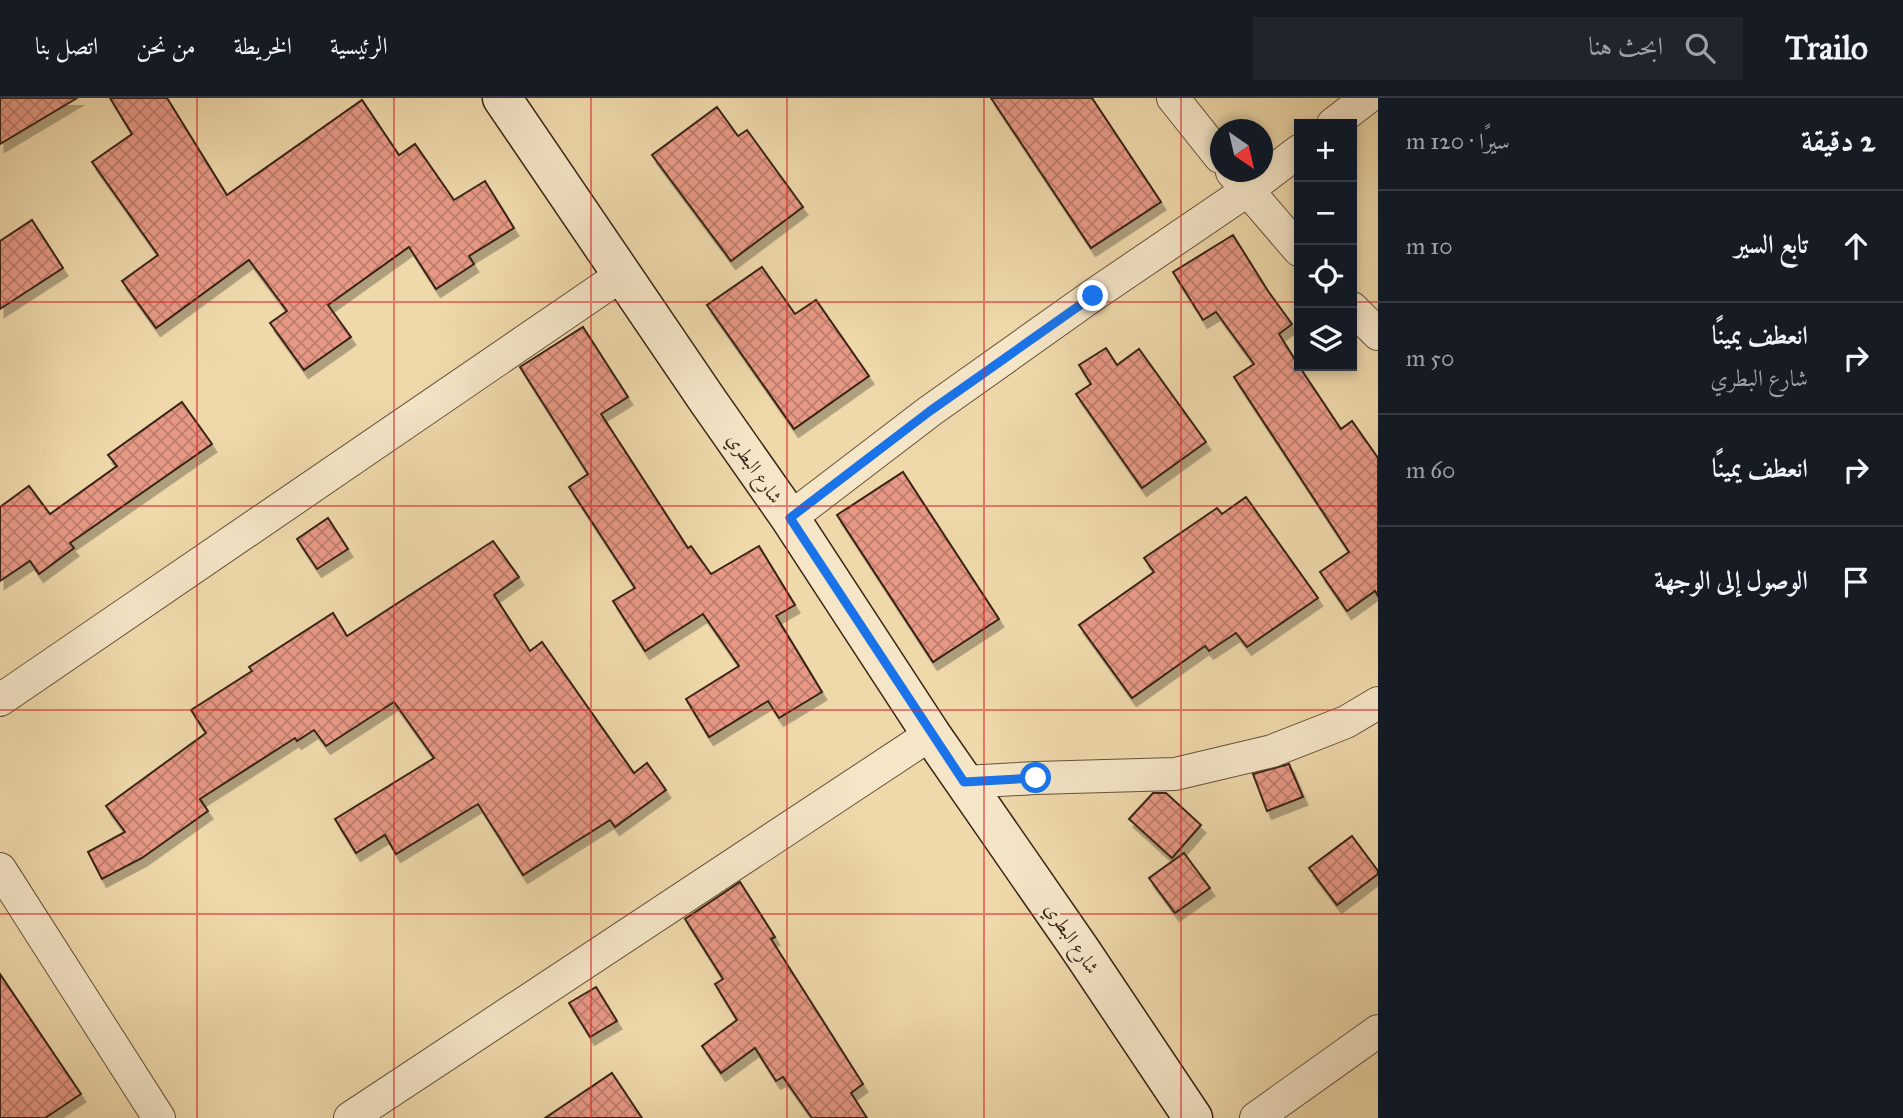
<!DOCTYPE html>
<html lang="ar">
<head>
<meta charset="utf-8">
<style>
	body { margin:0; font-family:"IM FELL Great Primer",Amiri,serif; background:#20242c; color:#f1f3f6; direction:rtl }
	.controls { position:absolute; right:21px; top:21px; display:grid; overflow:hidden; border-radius:0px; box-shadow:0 4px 10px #0003 }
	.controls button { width:63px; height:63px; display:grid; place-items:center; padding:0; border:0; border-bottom:2px solid #363941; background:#171b24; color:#f1f3f6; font:35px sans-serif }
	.compass { position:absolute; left:1210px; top:21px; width:63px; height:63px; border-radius:50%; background:#171b24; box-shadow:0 4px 10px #0003; rotate:146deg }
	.stop { position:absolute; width:21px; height:21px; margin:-16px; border:5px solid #1a73e8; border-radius:50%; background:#fff }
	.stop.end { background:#1a73e8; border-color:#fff; box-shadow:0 2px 7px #0008 }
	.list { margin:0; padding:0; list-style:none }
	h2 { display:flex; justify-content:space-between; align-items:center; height:91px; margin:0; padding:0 28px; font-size:30px }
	h2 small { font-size:23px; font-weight:400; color:#9ea1a6 }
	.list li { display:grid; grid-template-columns:46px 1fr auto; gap:21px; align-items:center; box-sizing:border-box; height:112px; padding:0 28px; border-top:2px solid #363941 }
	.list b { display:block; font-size:26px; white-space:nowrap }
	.list p { margin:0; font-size:23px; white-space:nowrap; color:#9ea1a6 }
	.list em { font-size:23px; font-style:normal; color:#9ea1a6 }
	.icon { flex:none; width:38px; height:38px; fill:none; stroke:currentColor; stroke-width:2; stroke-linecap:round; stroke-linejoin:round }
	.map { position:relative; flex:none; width:1378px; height:1020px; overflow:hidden; direction:ltr }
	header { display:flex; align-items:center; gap:42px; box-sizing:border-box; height:98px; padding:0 35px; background:#171b24; border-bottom:2px solid #363941 }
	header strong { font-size:33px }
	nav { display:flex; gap:38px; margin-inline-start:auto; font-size:24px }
	.search { width:490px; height:63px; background:#20242c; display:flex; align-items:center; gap:18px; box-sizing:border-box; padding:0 24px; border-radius:0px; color:#9ea1a6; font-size:26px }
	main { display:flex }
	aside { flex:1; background:#171b24 }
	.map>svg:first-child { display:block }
	.building { fill:url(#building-cross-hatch); stroke:#382414; stroke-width:2; filter:url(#shadow) }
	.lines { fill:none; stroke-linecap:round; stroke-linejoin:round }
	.minor-casing { stroke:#66513a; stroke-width:34 }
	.secondary-casing { stroke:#382414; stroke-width:41 }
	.minor { stroke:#f5e6c8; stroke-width:32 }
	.secondary { stroke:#f5e6c8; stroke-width:38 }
	.route { stroke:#1a73e8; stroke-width:9 }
	.grid { fill:none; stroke:#d62828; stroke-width:2; stroke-opacity:0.55 }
	.labels { text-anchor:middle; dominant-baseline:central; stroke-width:6; stroke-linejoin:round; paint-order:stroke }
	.street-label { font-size:19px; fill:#382414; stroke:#f5e6c8 }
</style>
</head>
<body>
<header>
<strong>Trailo</strong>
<div class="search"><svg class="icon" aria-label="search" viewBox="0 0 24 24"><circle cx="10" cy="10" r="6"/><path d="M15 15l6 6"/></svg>ابحث هنا</div>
<nav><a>الرئيسية</a><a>الخريطة</a><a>من نحن</a><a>اتصل بنا</a></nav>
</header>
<main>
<aside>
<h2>2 دقيقة<small>سيرًا · 120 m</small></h2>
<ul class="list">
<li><svg class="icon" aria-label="ahead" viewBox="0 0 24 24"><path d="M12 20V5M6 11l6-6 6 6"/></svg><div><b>تابع السير</b></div><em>10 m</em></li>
<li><svg class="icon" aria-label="right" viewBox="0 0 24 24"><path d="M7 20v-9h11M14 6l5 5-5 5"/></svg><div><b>انعطف يمينًا</b><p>شارع البطري</p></div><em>50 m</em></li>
<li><svg class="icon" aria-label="right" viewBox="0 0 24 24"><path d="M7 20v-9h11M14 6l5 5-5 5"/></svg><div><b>انعطف يمينًا</b></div><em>60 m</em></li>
<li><svg class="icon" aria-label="arrive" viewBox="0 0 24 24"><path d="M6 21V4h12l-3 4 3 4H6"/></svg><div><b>الوصول إلى الوجهة</b></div></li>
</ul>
</aside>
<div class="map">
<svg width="1378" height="1020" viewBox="0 0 1378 1020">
	<defs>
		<pattern id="building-cross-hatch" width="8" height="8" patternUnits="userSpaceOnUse" patternTransform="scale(1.75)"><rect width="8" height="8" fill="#e89986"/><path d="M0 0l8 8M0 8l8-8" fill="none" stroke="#bd7d6c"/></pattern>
		<filter id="shadow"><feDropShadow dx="4.5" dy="8" stdDeviation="0" flood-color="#0004"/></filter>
	</defs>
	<rect width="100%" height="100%" fill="#efd9ab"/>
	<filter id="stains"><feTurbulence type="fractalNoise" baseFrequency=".00286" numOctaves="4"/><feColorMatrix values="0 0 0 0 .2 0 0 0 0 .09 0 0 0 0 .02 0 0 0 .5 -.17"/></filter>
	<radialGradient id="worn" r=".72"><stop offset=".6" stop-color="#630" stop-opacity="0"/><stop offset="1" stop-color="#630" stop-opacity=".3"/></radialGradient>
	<g class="building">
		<polygon points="0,0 77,0 0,46"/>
		<polygon points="110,0 167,0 227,97 362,2 399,57 415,46 454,102 485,83 514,130 469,158 474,166 436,191 409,149 328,207 351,239 304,272 270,225 287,213 249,162 156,230 122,183 158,157 92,64 132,36"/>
		<polygon points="991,0 1092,0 1161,104 1091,150"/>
		<polygon points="717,9 738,38 747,32 803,109 731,163 652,57"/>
		<polygon points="32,122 63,170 0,211 0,143"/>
		<polygon points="1233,137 1268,193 1292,226 1279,236 1299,268 1341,331 1352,323 1378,360 1378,498 1375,493 1347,513 1320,474 1349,454 1234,279 1254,266 1216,214 1203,222 1173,174"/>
		<polygon points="762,169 795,216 816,202 869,278 794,331 707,207"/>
		<polygon points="583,229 628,299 601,316 688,450 691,448 711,476 759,448 795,507 776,518 822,594 779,620 768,603 709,639 686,601 739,568 703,516 645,553 613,503 635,490 569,389 588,376 520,269"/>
		<polygon points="1106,250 1117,267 1139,251 1206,344 1142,390 1076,296 1091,286 1079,267"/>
		<polygon points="182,304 212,346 70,445 74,450 39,476 30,463 0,483 0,409 29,388 50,416 117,368 108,357"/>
		<polygon points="903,374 999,521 933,564 837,417"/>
		<polygon points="1246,399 1318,500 1247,549 1236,535 1209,553 1205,548 1132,600 1079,527 1154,474 1144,460 1217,410 1222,416"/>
		<polygon points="328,420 348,451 317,471 297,441"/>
		<polygon points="493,443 519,479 494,497 530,553 542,544 634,675 647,665 666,692 615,729 610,722 523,777 478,706 396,756 385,737 356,755 335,721 434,660 394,604 326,648 314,632 297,643 295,640 200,701 208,713 142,760 102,781 88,754 125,734 106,708 206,635 191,612 252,573 249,569 333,515 347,538"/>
		<polygon points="1289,666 1303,699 1267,713 1253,676"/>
		<polygon points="1153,695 1166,695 1201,727 1172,760 1129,721"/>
		<polygon points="1352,738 1378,773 1378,776 1337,807 1309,770"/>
		<polygon points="1184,755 1210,790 1175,815 1149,780"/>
		<polygon points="740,784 775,839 771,841 863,986 851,995 867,1020 812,1020 783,979 776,983 755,950 721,975 702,948 737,922 715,886 723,881 685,821"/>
		<polygon points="0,876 81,996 45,1020 0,1020"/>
		<polygon points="596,889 617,923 590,939 569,905"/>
		<polygon points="612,975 642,1020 545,1020"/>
	</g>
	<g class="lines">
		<g class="minor-casing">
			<g id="minor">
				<polyline points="1173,0 1220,59"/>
				<polyline points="1333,26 1367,0"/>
				<polyline points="1232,74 1299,152"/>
				<polyline points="1352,210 1378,236"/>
				<polyline points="790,420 930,313 1092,198 1248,92 1299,53"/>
				<polyline points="0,602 623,176"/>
				<polyline points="964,684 1036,680 1175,676 1272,653 1346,624 1378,605"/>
				<polyline points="0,771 159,1020"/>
				<polyline points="350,1020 931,636"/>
				<polyline points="1256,1020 1378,933"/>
			</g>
		</g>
		<g class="secondary-casing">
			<polyline id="secondary" points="502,0 708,303 790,420 931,636 1080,851 1193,1020"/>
		</g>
		<use href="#minor" class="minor"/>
		<use href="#secondary" class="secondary"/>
	</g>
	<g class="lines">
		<polyline class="route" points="1036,680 964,684 790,420 930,313 1093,198"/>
	</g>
	<path class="grid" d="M197,0V1020M394,0V1020M591,0V1020M787,0V1020M984,0V1020M1181,0V1020M0,204H1299M1352,204H1378M0,408H1378M0,612H1378M0,816H1378"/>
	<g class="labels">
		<g class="street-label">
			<text transform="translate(755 370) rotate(55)">شارع البطري</text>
			<text transform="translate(1072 840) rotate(56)">شارع البطري</text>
		</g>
	</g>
	<rect width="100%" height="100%" filter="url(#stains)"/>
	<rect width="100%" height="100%" fill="url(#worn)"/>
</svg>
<div class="controls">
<button>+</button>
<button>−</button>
<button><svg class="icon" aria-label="locate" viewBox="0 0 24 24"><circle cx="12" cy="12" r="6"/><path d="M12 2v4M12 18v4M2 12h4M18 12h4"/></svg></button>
<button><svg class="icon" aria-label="layers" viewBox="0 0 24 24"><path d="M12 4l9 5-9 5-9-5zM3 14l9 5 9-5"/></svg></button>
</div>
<svg class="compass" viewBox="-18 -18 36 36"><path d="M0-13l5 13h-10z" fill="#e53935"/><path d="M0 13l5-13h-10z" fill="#9ea1a6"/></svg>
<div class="stop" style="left:1036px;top:680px"></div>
<div class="stop end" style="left:1093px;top:198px"></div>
</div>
</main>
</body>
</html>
